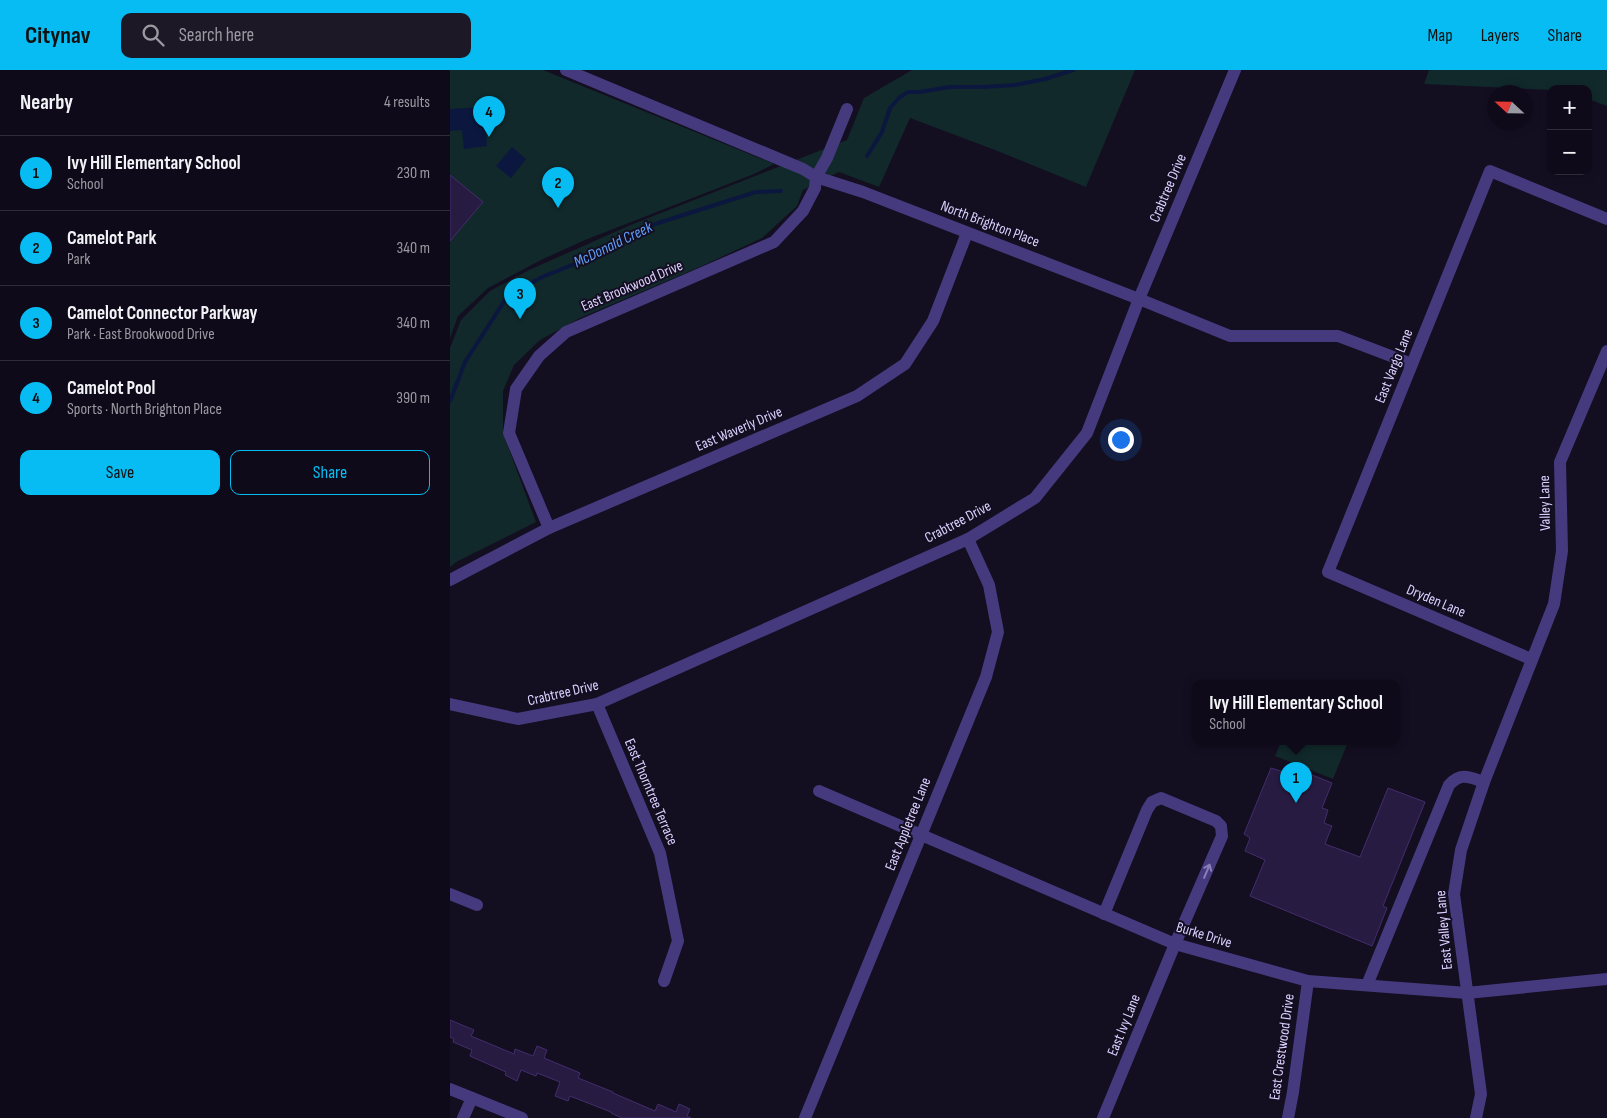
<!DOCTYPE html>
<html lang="en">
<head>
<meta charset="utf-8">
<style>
	body { margin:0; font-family:"Sofia Sans Condensed",sans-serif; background:#1d1826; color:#f1f3f6 }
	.controls { position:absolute; right:15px; top:15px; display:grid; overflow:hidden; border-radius:10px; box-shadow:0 2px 8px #0003 }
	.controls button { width:45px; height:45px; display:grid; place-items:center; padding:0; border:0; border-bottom:1px solid #2f2b38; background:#0f0a19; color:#f1f3f6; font:25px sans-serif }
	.compass { position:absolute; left:1037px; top:15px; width:45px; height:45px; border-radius:50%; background:#0f0a19; box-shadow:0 2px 8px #0003; rotate:292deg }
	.you { position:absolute; left:670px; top:369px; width:18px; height:18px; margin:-12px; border:4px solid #fff; border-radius:50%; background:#1a73e8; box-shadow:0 0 0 8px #1a73e833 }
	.badge { display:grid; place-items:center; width:32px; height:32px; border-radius:50%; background:#07bcf2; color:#111; font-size:16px; font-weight:700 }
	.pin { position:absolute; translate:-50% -41px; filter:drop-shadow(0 1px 2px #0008) }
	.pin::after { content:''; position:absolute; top:26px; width:18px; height:15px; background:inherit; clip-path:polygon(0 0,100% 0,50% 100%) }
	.popup { position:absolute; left:742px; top:610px; width:208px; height:65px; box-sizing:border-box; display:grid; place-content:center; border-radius:10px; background:#0f0a19; filter:drop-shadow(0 1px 4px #0005); font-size:16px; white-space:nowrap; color:#9b9aa2 }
	.popup b { font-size:19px; color:#f1f3f6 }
	.popup::after { content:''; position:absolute; left:50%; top:100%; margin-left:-10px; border:10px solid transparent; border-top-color:#0f0a19 }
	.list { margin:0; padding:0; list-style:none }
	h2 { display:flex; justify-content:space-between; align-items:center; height:65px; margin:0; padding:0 20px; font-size:21px }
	h2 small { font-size:16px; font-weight:400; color:#9b9aa2 }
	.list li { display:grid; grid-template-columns:32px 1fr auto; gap:15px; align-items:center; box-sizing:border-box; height:75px; padding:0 20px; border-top:1px solid #2f2b38 }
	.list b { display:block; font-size:19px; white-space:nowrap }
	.list p { margin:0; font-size:16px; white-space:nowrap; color:#9b9aa2 }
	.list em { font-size:16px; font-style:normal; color:#9b9aa2 }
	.actions { display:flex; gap:10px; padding:15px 20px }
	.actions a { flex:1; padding:11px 0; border:1px solid #07bcf2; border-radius:10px; text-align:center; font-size:18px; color:#07bcf2 }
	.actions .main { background:#07bcf2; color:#111 }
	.icon { flex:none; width:28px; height:28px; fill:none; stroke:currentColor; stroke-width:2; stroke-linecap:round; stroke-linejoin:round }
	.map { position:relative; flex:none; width:1157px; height:1048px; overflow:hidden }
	header { display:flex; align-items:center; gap:30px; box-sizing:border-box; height:70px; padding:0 25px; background:#07bcf2; color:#111 }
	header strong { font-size:24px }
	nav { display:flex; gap:28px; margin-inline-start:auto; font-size:18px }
	.search { width:350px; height:45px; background:#1d1826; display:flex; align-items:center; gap:12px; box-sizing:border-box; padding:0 18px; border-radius:10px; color:#9b9aa2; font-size:19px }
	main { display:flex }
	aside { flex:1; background:#0f0a19 }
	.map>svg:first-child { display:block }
	.green { fill:#11292b }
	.water { fill:#0b173e }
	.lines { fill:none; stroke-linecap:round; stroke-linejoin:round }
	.stream { stroke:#0b173e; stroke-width:4 }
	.building { fill:#281b42; stroke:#422d6d }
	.minor { stroke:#463a7f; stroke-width:12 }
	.oneway { stroke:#897eb8 }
	.labels { text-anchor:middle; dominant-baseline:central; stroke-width:4; stroke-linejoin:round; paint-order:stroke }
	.street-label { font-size:15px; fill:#dbd0fe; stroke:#140e21 }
	.water-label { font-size:16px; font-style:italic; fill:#619ffa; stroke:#140e21 }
</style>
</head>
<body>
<header>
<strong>Citynav</strong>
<div class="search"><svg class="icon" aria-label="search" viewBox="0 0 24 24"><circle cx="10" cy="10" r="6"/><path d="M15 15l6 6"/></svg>Search here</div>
<nav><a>Map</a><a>Layers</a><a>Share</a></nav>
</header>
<main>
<aside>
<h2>Nearby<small>4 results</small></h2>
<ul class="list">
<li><span class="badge">1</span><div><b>Ivy Hill Elementary School</b><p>School</p></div><em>230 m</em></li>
<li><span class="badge">2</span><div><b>Camelot Park</b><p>Park</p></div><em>340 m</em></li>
<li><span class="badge">3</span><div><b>Camelot Connector Parkway</b><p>Park · East Brookwood Drive</p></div><em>340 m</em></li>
<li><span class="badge">4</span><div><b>Camelot Pool</b><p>Sports · North Brighton Place</p></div><em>390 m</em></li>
</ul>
<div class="actions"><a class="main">Save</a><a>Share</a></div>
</aside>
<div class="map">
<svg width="1157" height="1048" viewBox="0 0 1157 1048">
	<rect width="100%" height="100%" fill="#140e21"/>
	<g class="green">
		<polygon points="0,0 93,0 324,94 304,104 135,170 91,190 38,218 8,246 0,268"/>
		<polygon points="462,0 685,0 636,117 545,80 460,48 429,117 389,102 353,120 347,136 312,168 252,196 130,248 90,270 64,295 53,321 53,363 86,452 6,492 0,497 0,278 11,250 40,221 79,200 183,154 397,70 414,28"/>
		<polygon points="979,0 1157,0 1157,36 1138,29 1138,19 1101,20 974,14"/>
		<polygon points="831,672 898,672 883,709 825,686"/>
	</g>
	<g class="water">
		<polygon points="33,37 37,76 14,79 12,60 0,61 0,39"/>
		<polygon points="62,77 76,89 61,108 46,96"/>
	</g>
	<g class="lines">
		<g class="stream">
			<polyline points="417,86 432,62 440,38 450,27 458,22 470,22 499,17 534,17 565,15 595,9 623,0"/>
			<polyline points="0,331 15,292 57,227 92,207 155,182 178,165 208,153 306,122 331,121"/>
		</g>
	</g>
	<g class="building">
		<polygon points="0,105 33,132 0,171"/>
		<polygon points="840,696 882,713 872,738 878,740 874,753 882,756 875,774 910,787 938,718 975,732 933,836 937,838 922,876 800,826 815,790 795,781 800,768 794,764 821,698 837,703"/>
		<polygon points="0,950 24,960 21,966 64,984 65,979 83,986 87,976 97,980 94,988 130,1003 128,1008 163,1022 163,1023 205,1041 208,1034 226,1042 229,1034 240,1039 237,1046 241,1048 172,1048 161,1043 161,1042 120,1026 118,1031 105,1026 110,1012 87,1003 86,1006 71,1000 67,1011 55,1005 56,1002 20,986 22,980 3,972 4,969 0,967"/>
	</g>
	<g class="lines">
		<g class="minor">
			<polyline points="116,0 353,99 366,107 413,122 689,229 780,266 888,266 962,294"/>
			<polyline points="99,458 59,363 66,319 89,286 116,262 324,172 353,141 365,118 366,107 377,88 397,39"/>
			<polyline points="0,510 99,458 407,326 455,294 483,251 517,163"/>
			<polyline points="1081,589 878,502 1040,101 1157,149"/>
			<polyline points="0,634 68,649 147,634 518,469 585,428 637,363 689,229 785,0"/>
			<polyline points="147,634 210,783 228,871 214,911"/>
			<polyline points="369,721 725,874 858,911 1017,923 1157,909"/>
			<polyline points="0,824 27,835"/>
			<path d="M917,915L999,715C1011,702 1019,707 1034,712"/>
			<polyline points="0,1019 72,1048"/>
			<polyline points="13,1048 22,1028"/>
			<polyline points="355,1048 536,607 548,562 539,515 518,469"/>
			<polyline points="653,1048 725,874 772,766 771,756 766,751 711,728 702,732 697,740 654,844"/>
			<polyline points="838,1048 843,1022 858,911"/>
			<polyline points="1026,1048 1031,1024 1004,824 1011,780 1034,712 1104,534 1112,481 1110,392 1157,281"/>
		</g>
	</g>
	<defs><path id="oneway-shaft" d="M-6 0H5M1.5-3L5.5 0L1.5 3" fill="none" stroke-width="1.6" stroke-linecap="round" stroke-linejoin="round" transform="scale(1.25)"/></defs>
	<use class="oneway" href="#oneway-shaft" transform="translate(757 801) rotate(-67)"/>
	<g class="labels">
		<g class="street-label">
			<text transform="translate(718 118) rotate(-67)">Crabtree Drive</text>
			<text transform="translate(540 154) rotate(21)">North Brighton Place</text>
			<text transform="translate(182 216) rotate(-23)">East Brookwood Drive</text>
			<text transform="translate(944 296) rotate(-68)">East Vargo Lane</text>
			<text transform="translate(289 359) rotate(-23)">East Waverly Drive</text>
			<text transform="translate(1095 433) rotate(-91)">Valley Lane</text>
			<text transform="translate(508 452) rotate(-28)">Crabtree Drive</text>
			<text transform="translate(986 531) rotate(23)">Dryden Lane</text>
			<text transform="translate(113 623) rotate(-13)">Crabtree Drive</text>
			<text transform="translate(201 722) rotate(67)">East Thorntree Terrace</text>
			<text transform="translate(458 754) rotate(-68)">East Appletree Lane</text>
			<text transform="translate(994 860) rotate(-95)">East Valley Lane</text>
			<text transform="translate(754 865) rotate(17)">Burke Drive</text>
			<text transform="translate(674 955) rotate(-68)">East Ivy Lane</text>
			<text transform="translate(832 977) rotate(-82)">East Crestwood Drive</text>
		</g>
		<g class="water-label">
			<text transform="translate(163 175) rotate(-26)">McDonald Creek</text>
		</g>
	</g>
</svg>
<div class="controls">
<button>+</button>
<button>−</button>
</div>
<svg class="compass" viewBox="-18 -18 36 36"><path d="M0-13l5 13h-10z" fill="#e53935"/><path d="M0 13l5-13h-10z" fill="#9b9aa2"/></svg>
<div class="you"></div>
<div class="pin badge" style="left:846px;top:733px">1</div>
<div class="popup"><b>Ivy Hill Elementary School</b>School</div>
<div class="pin badge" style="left:108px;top:138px">2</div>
<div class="pin badge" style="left:70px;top:249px">3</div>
<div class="pin badge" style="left:39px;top:67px">4</div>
</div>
</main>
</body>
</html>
